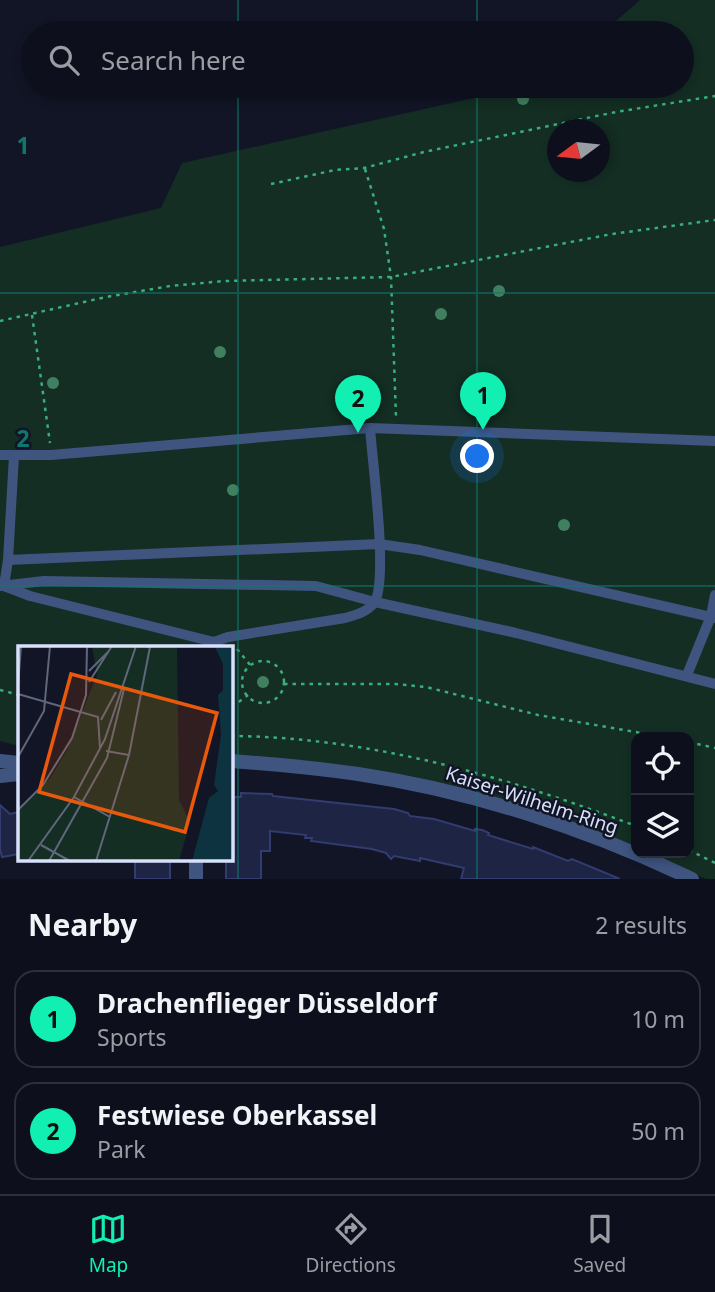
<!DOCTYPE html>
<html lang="en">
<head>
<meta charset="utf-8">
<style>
	body { margin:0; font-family:"Noto Sans",sans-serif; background:#1b1e29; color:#f1f3f6 }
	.controls { position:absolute; right:21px; bottom:21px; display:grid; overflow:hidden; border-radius:14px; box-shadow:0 4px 10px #0003 }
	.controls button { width:63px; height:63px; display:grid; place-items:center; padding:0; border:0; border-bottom:2px solid #2d303b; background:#0d101c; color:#f1f3f6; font:35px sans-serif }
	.compass { position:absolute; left:547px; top:119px; width:63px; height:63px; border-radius:50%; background:#0d101c; box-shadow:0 4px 10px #0003; rotate:255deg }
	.you { position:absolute; left:478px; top:457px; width:24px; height:24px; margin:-18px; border:5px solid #fff; border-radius:50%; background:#1a73e8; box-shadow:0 0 0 10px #1a73e833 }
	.badge { display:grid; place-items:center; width:46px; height:46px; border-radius:50%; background:#11efb2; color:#111; font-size:23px; font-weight:700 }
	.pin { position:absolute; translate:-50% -58px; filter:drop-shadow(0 2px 4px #0008) }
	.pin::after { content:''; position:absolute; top:37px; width:24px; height:21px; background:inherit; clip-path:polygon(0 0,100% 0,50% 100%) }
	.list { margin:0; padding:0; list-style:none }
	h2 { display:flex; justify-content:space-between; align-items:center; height:91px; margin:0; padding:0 28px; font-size:30px }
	h2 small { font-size:23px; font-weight:400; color:#9a9da3 }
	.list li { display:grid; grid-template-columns:46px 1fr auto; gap:21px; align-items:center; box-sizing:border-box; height:98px; margin:0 14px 14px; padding:0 14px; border:2px solid #2d303b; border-radius:21px }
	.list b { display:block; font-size:26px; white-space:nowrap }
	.list p { margin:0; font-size:23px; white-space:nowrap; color:#9a9da3 }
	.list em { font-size:23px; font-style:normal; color:#9a9da3 }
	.icon { flex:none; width:38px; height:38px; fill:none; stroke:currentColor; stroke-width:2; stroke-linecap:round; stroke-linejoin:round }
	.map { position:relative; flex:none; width:715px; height:879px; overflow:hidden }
	.search { position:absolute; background:#0d101c; box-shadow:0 4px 10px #0003; left:21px; right:21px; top:21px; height:77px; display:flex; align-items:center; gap:18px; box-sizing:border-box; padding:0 24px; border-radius:38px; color:#9a9da3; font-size:26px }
	.sheet { height:315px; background:#0d101c }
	nav { display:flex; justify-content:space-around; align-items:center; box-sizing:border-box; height:98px; border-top:2px solid #2d303b; background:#0d101c; font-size:19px; color:#9a9da3 }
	nav a { display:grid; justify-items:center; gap:4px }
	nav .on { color:#11efb2 }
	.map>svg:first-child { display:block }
	.green { fill:#142e24; fill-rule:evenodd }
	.building { fill:#1e2444; stroke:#323c6f; stroke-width:2 }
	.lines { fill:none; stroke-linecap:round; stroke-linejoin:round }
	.path { stroke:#38af7c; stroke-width:2.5; stroke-dasharray:3.5 5; stroke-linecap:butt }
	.service { stroke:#3f5580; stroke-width:10 }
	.minor { stroke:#3f5580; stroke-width:14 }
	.tree { fill:#408061 }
	.grid { fill:none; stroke:#0f766e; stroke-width:2; stroke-opacity:0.55 }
	.labels { text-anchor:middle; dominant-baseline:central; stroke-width:5; stroke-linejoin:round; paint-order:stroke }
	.street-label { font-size:19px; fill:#d7e1fc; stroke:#111525 }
	.inset-road { fill:none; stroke:#60677b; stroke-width:2 }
	.view { fill:#e8590c; fill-opacity:0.15; stroke:#e8590c; stroke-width:3.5 }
	.inset-edge { fill:none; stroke:#d7e1fc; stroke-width:3.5 }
	.grid-label { font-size:23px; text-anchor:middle; font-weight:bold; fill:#0f766e; stroke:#111525; stroke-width:5; stroke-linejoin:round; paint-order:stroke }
</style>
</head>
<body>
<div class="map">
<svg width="715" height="879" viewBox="0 0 715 879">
	<rect width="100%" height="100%" fill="#111525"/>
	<path class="green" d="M640,0H715V879H706L650,853H689V737H636V847L606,834L437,788L231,761V648H19V746L0,741V247L161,208L182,163L528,86H682V33H602ZM558,130H600V172H558Z"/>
	<g class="building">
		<polygon points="241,793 272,794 273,796 394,809 408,813 410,816 434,819 475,831 475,829 482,830 489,833 488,835 533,849 533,847 568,861 572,859 620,879 461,879 464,868 420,858 420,861 394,856 391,859 386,853 372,849 311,841 312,838 305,838 306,835 270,831 270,851 261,851 261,879 226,879 226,860 231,860 231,800 232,797 241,797"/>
		<polygon points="0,805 10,814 19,812 19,854 2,857 0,849"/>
		<rect x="135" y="860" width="35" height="19"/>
	</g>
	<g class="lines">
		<g class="path">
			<polyline points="365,169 384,229 391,277 396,417"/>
			<polyline points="271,184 335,170 364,168 424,152 616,112 715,96"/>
			<polyline points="32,315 50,443"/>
			<polyline points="0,321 106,297 170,286 224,281 391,277 612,234 715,220"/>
			<polyline points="237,649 251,666"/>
			<circle cx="263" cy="682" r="21"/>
			<polyline points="284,684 395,684 426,687 538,715 664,737"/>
			<polyline points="0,690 19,695"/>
			<polyline points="231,704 236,704 248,695"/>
			<path d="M231,736C370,737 507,777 636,826"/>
			<polyline points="689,742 715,748"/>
			<polyline points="689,850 715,863"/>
		</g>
		<g class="service">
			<polyline points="0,455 51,455 370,428 715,441"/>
			<polyline points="14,456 8,560 4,586 30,596 214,642"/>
			<polyline points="8,560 379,544 420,550 715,618"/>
			<polyline points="0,586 44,581 316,586 375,602 516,633 715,684"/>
			<path d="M208,648L214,642L228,637L345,618C356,615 367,612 374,603C389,582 372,459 370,428"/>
			<polyline points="687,675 711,616 715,595"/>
		</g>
		<g class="minor">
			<polyline points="0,761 19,763"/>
			<path d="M231,761C273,764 316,768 358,774C472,791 588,829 692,879"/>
			<polyline points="0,776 19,774"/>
			<polyline points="196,879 196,860"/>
		</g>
	</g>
	<g class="tree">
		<circle cx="523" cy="99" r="6"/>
		<circle cx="499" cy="291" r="6"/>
		<circle cx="441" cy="314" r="6"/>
		<circle cx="220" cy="352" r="6"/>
		<circle cx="53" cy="383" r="6"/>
		<circle cx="233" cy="490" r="6"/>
		<circle cx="564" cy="525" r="6"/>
		<circle cx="263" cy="682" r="6"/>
	</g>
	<path class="grid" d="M238,0V33M477,0V33M238,86V879M477,86V879M0,293H715M0,586H715"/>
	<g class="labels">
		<g class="street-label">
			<text transform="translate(532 800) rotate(18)">Kaiser-Wilhelm-Ring</text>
		</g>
	</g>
	<g transform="translate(18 646)">
		<rect width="215" height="215" fill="#111525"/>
		<path d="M74,0H159L161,154L172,176L161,215H0V165L33,131L49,104L79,29Z" fill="#142e24"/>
		<path d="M215,0V215H174L191,152L200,145L196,139L203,89L200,49L205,44V18L197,1Z" fill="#0e3340"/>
		<path class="inset-road" d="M71,25L90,6M71,36L94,0M0,40L3,0M0,48L80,71L82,102M83,74L98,46M88,105L111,109M0,111L26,65L32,0M56,151L92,171M0,164L25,139L54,92L68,49L69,0M23,199L52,215M10,215L56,151L87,93L118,0M31,215L89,112L106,43M78,215L111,109L132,1L127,0"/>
		<path class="view" d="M53,28L199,67L167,186L21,146Z"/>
		<rect width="215" height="215" class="inset-edge"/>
	</g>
	<g class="grid-label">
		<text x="23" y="154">1</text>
		<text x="23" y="447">2</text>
	</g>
</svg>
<div class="controls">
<button><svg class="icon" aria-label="locate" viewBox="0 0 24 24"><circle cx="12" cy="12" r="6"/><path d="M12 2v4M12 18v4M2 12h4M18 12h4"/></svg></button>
<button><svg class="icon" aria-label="layers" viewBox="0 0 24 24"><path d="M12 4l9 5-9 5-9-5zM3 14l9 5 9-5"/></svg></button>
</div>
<svg class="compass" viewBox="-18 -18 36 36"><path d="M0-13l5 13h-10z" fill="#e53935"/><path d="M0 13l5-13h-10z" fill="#9a9da3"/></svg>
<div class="you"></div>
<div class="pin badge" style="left:483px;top:430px">1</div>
<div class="pin badge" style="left:358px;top:433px">2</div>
<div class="search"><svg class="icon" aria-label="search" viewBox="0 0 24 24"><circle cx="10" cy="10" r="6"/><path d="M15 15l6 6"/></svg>Search here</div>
</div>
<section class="sheet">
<h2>Nearby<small>2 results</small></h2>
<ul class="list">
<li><span class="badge">1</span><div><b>Drachenflieger Düsseldorf</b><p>Sports</p></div><em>10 m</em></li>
<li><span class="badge">2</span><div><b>Festwiese Oberkassel</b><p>Park</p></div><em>50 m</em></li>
</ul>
</section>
<nav>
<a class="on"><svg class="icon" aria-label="map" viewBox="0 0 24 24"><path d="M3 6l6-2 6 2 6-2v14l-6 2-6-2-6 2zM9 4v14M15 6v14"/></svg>Map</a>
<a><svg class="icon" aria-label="directions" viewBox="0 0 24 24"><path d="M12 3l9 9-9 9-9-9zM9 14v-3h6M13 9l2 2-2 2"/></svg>Directions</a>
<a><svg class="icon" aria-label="saved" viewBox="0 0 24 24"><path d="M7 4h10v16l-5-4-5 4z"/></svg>Saved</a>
</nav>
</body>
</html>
